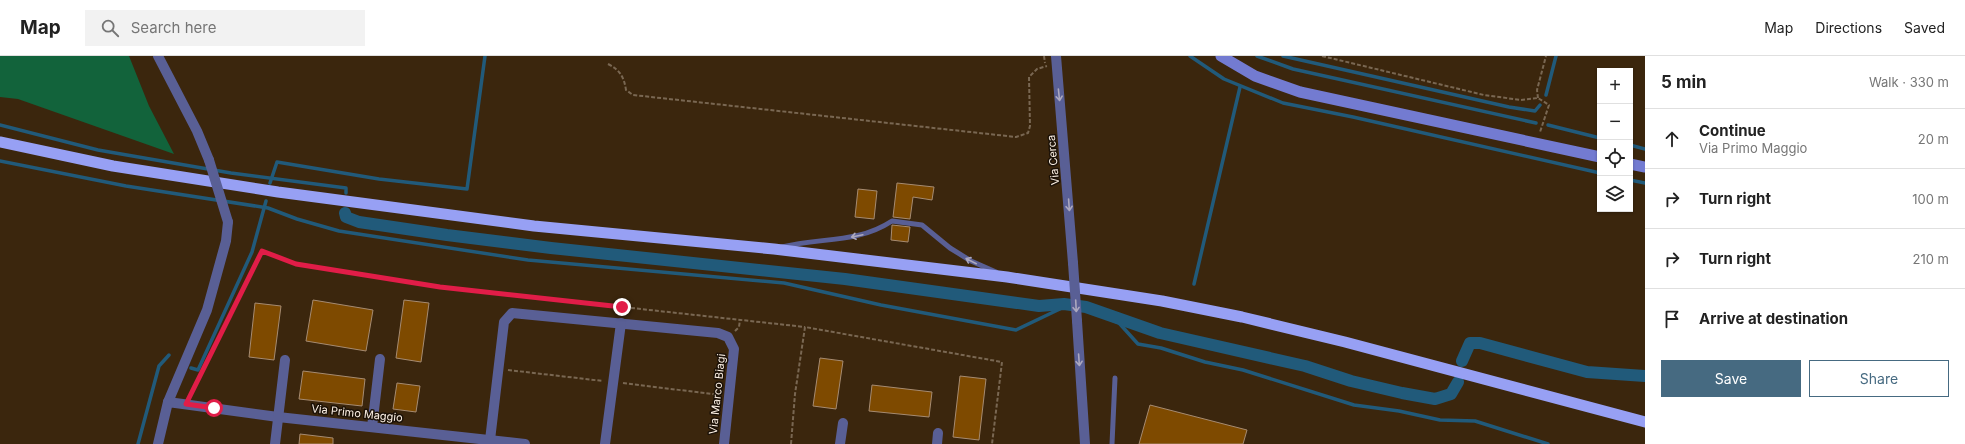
<!DOCTYPE html>
<html lang="en">
<head>
<meta charset="utf-8">
<style>
	body { margin:0; font-family:Inter,sans-serif; background:#f2f2f2; color:#222 }
	.controls { position:absolute; right:12px; top:12px; display:grid; overflow:hidden; border-radius:0px; box-shadow:0 1px 3px #0004 }
	.controls button { width:36px; height:36px; display:grid; place-items:center; padding:0; border:0; border-bottom:1px solid #e0e0e0; background:#fff; color:#222; font:20px sans-serif }
	.stop { position:absolute; width:12px; height:12px; margin:-9px; border:3px solid #e11d48; border-radius:50%; background:#fff }
	.stop.end { background:#e11d48; border-color:#fff; box-shadow:0 1px 4px #0008 }
	.list { margin:0; padding:0; list-style:none }
	h2 { display:flex; justify-content:space-between; align-items:center; height:52px; margin:0; padding:0 16px; font-size:17px }
	h2 small { font-size:13px; font-weight:400; color:#767676 }
	.list li { display:grid; grid-template-columns:26px 1fr auto; gap:12px; align-items:center; box-sizing:border-box; height:60px; padding:0 16px; border-top:1px solid #e0e0e0 }
	.list b { display:block; font-size:15px; white-space:nowrap }
	.list p { margin:0; font-size:13px; white-space:nowrap; color:#767676 }
	.list em { font-size:13px; font-style:normal; color:#767676 }
	.actions { display:flex; gap:8px; padding:12px 16px }
	.actions a { flex:1; padding:9px 0; border:1px solid #466a81; border-radius:0px; text-align:center; font-size:14px; color:#466a81 }
	.actions .main { background:#466a81; color:#fff }
	.icon { flex:none; width:22px; height:22px; fill:none; stroke:currentColor; stroke-width:2; stroke-linecap:round; stroke-linejoin:round }
	.map { position:relative; flex:none; width:1645px; height:388px; overflow:hidden }
	header { display:flex; align-items:center; gap:24px; box-sizing:border-box; height:56px; padding:0 20px; background:#fff; border-bottom:1px solid #e0e0e0 }
	header strong { font-size:19px }
	nav { display:flex; gap:22px; margin-inline-start:auto; font-size:14px }
	.search { width:280px; height:36px; background:#f2f2f2; display:flex; align-items:center; gap:10px; box-sizing:border-box; padding:0 14px; border-radius:0px; color:#767676; font-size:15px }
	main { display:flex }
	aside { flex:1; background:#fff }
	.map>svg:first-child { display:block }
	.green { fill:#12633b }
	.lines { fill:none; stroke-linecap:round; stroke-linejoin:round }
	.stream { stroke:#215a7a; stroke-width:3.5 }
	.canal { stroke:#215a7a; stroke-width:12 }
	.building { fill:#7e4a00; stroke:#a68b71 }
	.path { stroke:#796752; stroke-width:2; stroke-dasharray:4 2; stroke-linecap:butt }
	.service { stroke:#595f95; stroke-width:5 }
	.minor { stroke:#595f95; stroke-width:10 }
	.secondary { stroke:#737bd1; stroke-width:11 }
	.trunk { stroke:#97a0f4; stroke-width:11 }
	.minor-bridge { stroke:#595f95; stroke-width:10 }
	.oneway { stroke:#aca8be }
	.route { stroke:#e11d48; stroke-width:5 }
	.labels { text-anchor:middle; dominant-baseline:central; stroke-width:3; stroke-linejoin:round; paint-order:stroke }
	.street-label { font-size:11px; fill:#fef2e6; stroke:#1b1107 }
</style>
</head>
<body>
<header>
<strong>Map</strong>
<div class="search"><svg class="icon" aria-label="search" viewBox="0 0 24 24"><circle cx="10" cy="10" r="6"/><path d="M15 15l6 6"/></svg>Search here</div>
<nav><a>Map</a><a>Directions</a><a>Saved</a></nav>
</header>
<main>
<div class="map">
<svg width="1645" height="388" viewBox="0 0 1645 388">
	<rect width="100%" height="100%" fill="#3b260d"/>
	<polygon class="green" points="0,0 129,0 149,50 174,98 18,43 0,41"/>
	<g class="lines">
		<g class="stream">
			<polyline points="1190,0 1224,23 1283,47 1353,61 1600,117"/>
			<polyline points="1257,0 1293,13 1536,67"/>
			<polyline points="1283,0 1509,51 1535,55 1540,49"/>
			<polyline points="1546,39 1556,0"/>
			<polyline points="0,69 98,94 231,117 346,132 346,137"/>
			<polyline points="1548,69 1600,82"/>
			<polyline points="1630,89 1645,93"/>
			<polyline points="0,105 126,130 268,152 297,163 339,175 528,204 784,227 881,249 1016,274 1064,251 1089,255 1119,267 1138,288 1161,292 1205,306 1243,314 1354,349 1399,355 1440,364 1475,365 1548,388"/>
			<polyline points="1630,124 1645,127"/>
			<polyline points="270,127 277,106 379,123 467,133 485,0"/>
			<polyline points="1194,228 1240,31"/>
			<polyline points="191,312 198,314 252,196 266,145"/>
			<polyline points="138,388 159,310 169,299"/>
		</g>
		<g class="canal">
			<polyline points="345,157 346,161 359,166 447,179 551,192 845,223 1039,250 1064,248 1086,251 1160,277 1305,310 1351,325 1402,337 1435,343 1451,338 1458,326"/>
			<polyline points="1462,305 1470,287 1480,287 1587,316 1645,320"/>
		</g>
	</g>
	<g class="building">
		<polygon points="897,127 934,131 932,144 913,141 910,163 893,161"/>
		<polygon points="858,133 877,135 874,163 855,161"/>
		<polygon points="892,169 910,171 908,186 891,184"/>
		<polygon points="313,244 373,254 366,295 306,285"/>
		<polygon points="404,244 429,247 421,306 396,302"/>
		<polygon points="255,247 281,250 274,304 249,301"/>
		<polygon points="820,302 843,305 836,353 813,350"/>
		<polygon points="303,315 365,323 362,350 299,343"/>
		<polygon points="960,320 986,323 979,384 953,381"/>
		<polygon points="397,327 420,330 416,356 393,353"/>
		<polygon points="872,329 932,336 929,361 869,355"/>
		<polygon points="1150,349 1247,374 1243,388 1139,388"/>
		<polygon points="300,378 333,382 333,388 299,388"/>
	</g>
	<g class="lines">
		<g class="path">
			<polyline points="1044,0 1045,7"/>
			<polyline points="1322,0 1484,39 1521,44 1538,42 1549,49 1540,76"/>
			<path d="M608,8C620,14 624,21 626,34L633,39L1016,81L1028,77L1030,70L1029,21L1037,13L1047,10"/>
			<polyline points="1538,42 1537,34 1546,0"/>
			<polyline points="735,275 739,271 740,264"/>
			<polyline points="508,314 603,325"/>
			<polyline points="623,327 720,339"/>
			<polyline points="191,338 262,195 296,208 440,231 805,271"/>
			<polyline points="791,388 795,338 805,271 1002,306 992,388"/>
		</g>
		<g class="service">
			<path d="M782,191C820,181 857,188 892,165L922,169L950,192L971,205L996,216"/>
			<polyline points="1112,388 1115,322"/>
		</g>
		<g class="minor">
			<polyline points="158,0 197,75 209,104"/>
			<polyline points="1056,0 1073,207"/>
			<polyline points="1077,265 1085,388"/>
			<polyline points="168,346 207,254 226,185 228,166"/>
			<polyline points="372,371 380,303"/>
			<polyline points="490,384 504,266 512,257 718,277 728,281 734,293 724,388"/>
			<polyline points="158,388 168,346 278,361 525,388"/>
			<polyline points="275,388 285,304"/>
			<polyline points="605,388 621,267"/>
			<polyline points="840,388 843,367"/>
			<polyline points="937,388 938,377"/>
		</g>
		<g class="secondary">
			<polyline points="1221,0 1255,20 1300,36 1600,101"/>
			<polyline points="1630,108 1645,111"/>
		</g>
		<polyline class="trunk" points="0,86 113,110 278,136 534,170 774,193 1007,221 1162,245 1242,261 1345,286 1645,366"/>
		<g class="minor-bridge">
			<polyline points="209,104 228,166"/>
			<polyline points="1073,207 1077,265"/>
		</g>
	</g>
	<defs><path id="oneway-shaft" d="M-6 0H5M1.5-3L5.5 0L1.5 3" fill="none" stroke-width="1.6" stroke-linecap="round" stroke-linejoin="round"/></defs>
	<g class="oneway">
		<use href="#oneway-shaft" transform="translate(1059 39) rotate(84)"/>
		<use href="#oneway-shaft" transform="translate(1069 149) rotate(86)"/>
		<use href="#oneway-shaft" transform="translate(857 180) rotate(168)"/>
		<use href="#oneway-shaft" transform="translate(971 205) rotate(-153)"/>
		<use href="#oneway-shaft" transform="translate(1076 250) rotate(87)"/>
		<use href="#oneway-shaft" transform="translate(1079 304) rotate(86)"/>
	</g>
	<g class="lines">
		<polyline class="route" points="214,352 186,348 262,195 296,208 440,231 622,251"/>
	</g>
	<g class="labels">
		<g class="street-label">
			<text transform="translate(1053 104) rotate(-95)">Via Cerca</text>
			<text transform="translate(717 338) rotate(-84)">Via Marco Biagi</text>
			<text transform="translate(357 357) rotate(6)">Via Primo Maggio</text>
		</g>
	</g>
</svg>
<div class="controls">
<button>+</button>
<button>−</button>
<button><svg class="icon" aria-label="locate" viewBox="0 0 24 24"><circle cx="12" cy="12" r="6"/><path d="M12 2v4M12 18v4M2 12h4M18 12h4"/></svg></button>
<button><svg class="icon" aria-label="layers" viewBox="0 0 24 24"><path d="M12 4l9 5-9 5-9-5zM3 14l9 5 9-5"/></svg></button>
</div>
<div class="stop" style="left:214px;top:352px"></div>
<div class="stop end" style="left:622px;top:251px"></div>
</div>
<aside>
<h2>5 min<small>Walk · 330 m</small></h2>
<ul class="list">
<li><svg class="icon" aria-label="ahead" viewBox="0 0 24 24"><path d="M12 20V5M6 11l6-6 6 6"/></svg><div><b>Continue</b><p>Via Primo Maggio</p></div><em>20 m</em></li>
<li><svg class="icon" aria-label="right" viewBox="0 0 24 24"><path d="M7 20v-9h11M14 6l5 5-5 5"/></svg><div><b>Turn right</b></div><em>100 m</em></li>
<li><svg class="icon" aria-label="right" viewBox="0 0 24 24"><path d="M7 20v-9h11M14 6l5 5-5 5"/></svg><div><b>Turn right</b></div><em>210 m</em></li>
<li><svg class="icon" aria-label="arrive" viewBox="0 0 24 24"><path d="M6 21V4h12l-3 4 3 4H6"/></svg><div><b>Arrive at destination</b></div></li>
</ul>
<div class="actions"><a class="main">Save</a><a>Share</a></div>
</aside>
</main>
</body>
</html>
